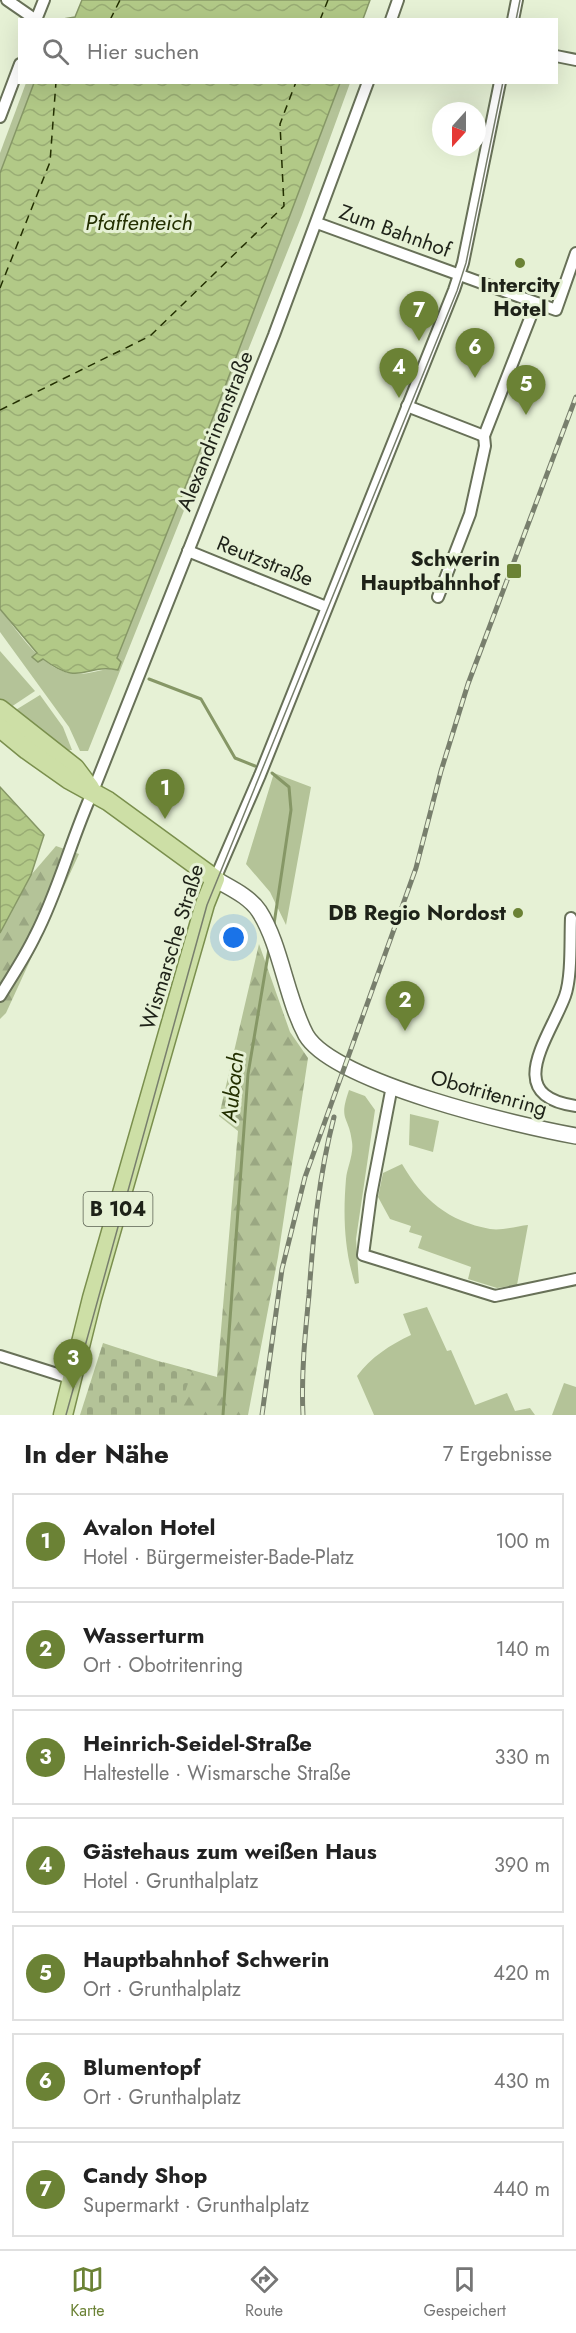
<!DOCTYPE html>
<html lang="de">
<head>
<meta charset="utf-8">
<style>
	body { margin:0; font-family:Jost,sans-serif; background:#f6f6f6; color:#222 }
	.compass { position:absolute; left:432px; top:102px; width:54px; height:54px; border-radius:50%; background:#fff; box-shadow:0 6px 24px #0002; rotate:201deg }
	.you { position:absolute; left:234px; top:938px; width:21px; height:21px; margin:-15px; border:4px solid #fff; border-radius:50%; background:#1a73e8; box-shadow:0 0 0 9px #1a73e833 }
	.badge { display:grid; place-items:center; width:39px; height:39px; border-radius:50%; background:#6b8235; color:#fff; font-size:20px; font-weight:700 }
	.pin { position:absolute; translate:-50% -50px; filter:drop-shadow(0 2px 3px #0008) }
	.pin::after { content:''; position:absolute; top:32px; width:21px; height:18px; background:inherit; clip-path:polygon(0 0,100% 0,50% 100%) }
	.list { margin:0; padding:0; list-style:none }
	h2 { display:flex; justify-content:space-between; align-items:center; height:78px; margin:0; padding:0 24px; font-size:26px }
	h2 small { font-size:20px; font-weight:400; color:#767676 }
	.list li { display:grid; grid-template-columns:39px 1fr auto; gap:18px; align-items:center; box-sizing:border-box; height:96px; margin:0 12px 12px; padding:0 12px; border:2px solid #e0e0e0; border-radius:0px }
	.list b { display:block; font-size:22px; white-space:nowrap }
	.list p { margin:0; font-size:20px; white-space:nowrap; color:#767676 }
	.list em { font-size:20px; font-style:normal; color:#767676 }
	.icon { flex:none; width:33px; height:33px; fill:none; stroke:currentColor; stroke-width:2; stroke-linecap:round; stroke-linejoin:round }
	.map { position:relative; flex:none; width:576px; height:1415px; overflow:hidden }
	.search { position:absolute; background:#fff; box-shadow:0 6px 24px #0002; left:18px; right:18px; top:18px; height:66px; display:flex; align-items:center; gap:15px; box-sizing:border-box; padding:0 21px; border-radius:0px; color:#767676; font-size:22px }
	.sheet { height:834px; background:#fff }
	nav { display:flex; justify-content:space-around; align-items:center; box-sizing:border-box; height:84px; border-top:2px solid #e0e0e0; background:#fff; font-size:16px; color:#767676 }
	nav a { display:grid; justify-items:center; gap:3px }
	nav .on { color:#6b8235 }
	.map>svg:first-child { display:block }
	.green { fill:#b4c398 }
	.forest { fill:url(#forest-firs) }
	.cemetery { fill:url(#cemetery-stones) }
	.water { fill:url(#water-waves); stroke:#869766; stroke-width:1.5 }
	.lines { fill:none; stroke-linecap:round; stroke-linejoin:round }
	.stream { stroke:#869766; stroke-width:3 }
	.ferry { stroke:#232f00; stroke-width:1.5; stroke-dasharray:8 6; stroke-linecap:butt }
	.street-casing { stroke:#687158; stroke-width:14 }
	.secondary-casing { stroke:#687158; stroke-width:18 }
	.primary-casing { stroke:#7a8f4d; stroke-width:21 }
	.street { stroke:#fff; stroke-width:10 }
	.secondary { stroke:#fff; stroke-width:15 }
	.primary { stroke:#cddfa6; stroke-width:18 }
	.tram { stroke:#787f6d; stroke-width:1.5 }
	.rail-casing { stroke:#787f6d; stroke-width:5 }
	.rail { stroke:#e6f1d5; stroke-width:3; stroke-dasharray:9; stroke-linecap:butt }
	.poi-dot { fill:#6b8235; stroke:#e6f1d5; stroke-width:2 }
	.labels { text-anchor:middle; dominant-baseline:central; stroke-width:6; stroke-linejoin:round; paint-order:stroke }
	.shield { fill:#e6f1d5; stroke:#5a6051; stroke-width:1.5 }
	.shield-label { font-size:20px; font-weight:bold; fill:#1e2218 }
	.street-label { font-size:21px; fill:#1e2218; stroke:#e6f1d5 }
	.poi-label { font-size:21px; font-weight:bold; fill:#1e2218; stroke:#e6f1d5; text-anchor:end }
	.water-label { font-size:22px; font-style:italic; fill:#232f00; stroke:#e6f1d5 }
</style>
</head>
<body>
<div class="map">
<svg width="576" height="1415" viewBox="0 0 576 1415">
	<defs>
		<pattern id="forest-firs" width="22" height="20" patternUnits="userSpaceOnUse" patternTransform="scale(1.5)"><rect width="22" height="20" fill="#b4c398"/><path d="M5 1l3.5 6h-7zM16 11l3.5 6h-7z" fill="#9aa782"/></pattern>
		<pattern id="cemetery-stones" width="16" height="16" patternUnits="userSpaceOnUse" patternTransform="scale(1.5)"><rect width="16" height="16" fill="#b4c398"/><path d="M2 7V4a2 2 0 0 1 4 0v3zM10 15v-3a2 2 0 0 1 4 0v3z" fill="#9aa782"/></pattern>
		<pattern id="water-waves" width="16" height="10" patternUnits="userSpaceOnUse" patternTransform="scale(1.5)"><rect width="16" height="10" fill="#b2c987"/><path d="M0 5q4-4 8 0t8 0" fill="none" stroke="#99ac74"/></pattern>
	</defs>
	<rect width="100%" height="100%" fill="#e6f1d5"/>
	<g class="green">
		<polygon points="26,83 34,83 0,173 0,153"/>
		<path d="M340,83H350L302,215L88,751H80L69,727L0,632V609C19,633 43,672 76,674C91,675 103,667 118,670L121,662L117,658L218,405Z"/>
		<polygon points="0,651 35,691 11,707 0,699"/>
		<polygon points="40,695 63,727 72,750 67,750 14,711"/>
		<polygon points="274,773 311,787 286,925 270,892 246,864"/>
		<path d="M349,1090L365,1096L375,1110L356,1239L359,1283L355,1284C344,1249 343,1215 346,1179C347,1168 354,1154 352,1142C349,1115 338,1122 349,1090Z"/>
		<polygon points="410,1114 439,1121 433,1152 409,1145"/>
		<path d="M402,1164C423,1200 448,1221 490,1229C502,1231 517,1226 528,1225L517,1285L497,1288L468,1279L471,1267L418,1248L422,1236L409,1232L411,1226L390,1219L378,1197L383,1173Z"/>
		<path d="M427,1307L447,1351L451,1350L475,1405L507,1393L515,1411L530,1408L535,1415H374L357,1376C371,1357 390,1345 411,1335L403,1314Z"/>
		<polygon points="564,1383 576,1387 576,1415 552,1415"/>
	</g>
	<g class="forest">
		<polygon points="56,846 79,854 6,1013 0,1019 0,933 31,875"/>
		<polygon points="259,944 290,1032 308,1058 278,1257 248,1415 157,1415 163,1362 217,1377 238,1131 219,1116"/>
	</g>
	<polygon class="cemetery" points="103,1343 192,1372 177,1415 80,1415"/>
	<g class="water">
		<polygon points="82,0 370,0 363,19 63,19 75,17"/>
		<path d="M34,83H340L218,405L117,658L121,662L118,670C84,663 82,688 43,659L38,662L32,657L37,653L0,609V173Z"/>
		<polygon points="0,787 44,835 31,875 0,933"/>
	</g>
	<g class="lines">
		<g class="stream">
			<polyline points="149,679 201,699 235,758 255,766"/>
			<polyline points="272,773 289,787 291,810 274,924"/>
			<polyline points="223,1415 248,1074 269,949"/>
		</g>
		<g class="ferry">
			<polyline points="110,20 120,0"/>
			<polyline points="320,20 328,0"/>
			<polyline points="0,288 50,162 56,82"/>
			<polyline points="0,410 150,336 284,206 280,124 296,82"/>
		</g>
		<g class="street-casing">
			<g id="street">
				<polyline points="7,0 36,20"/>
				<polyline points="36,20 44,0"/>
				<polyline points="391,20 398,0"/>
				<polyline points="513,20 517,0"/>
				<polyline points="556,56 576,60"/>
				<polyline points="0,117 20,64"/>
				<polyline points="317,223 556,310 576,253"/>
				<polyline points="407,406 484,436 536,303"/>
				<polyline points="188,551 326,607"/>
				<polyline points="438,597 470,514 485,446 484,436"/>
				<polyline points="215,879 260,775 454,290 463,263 500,82"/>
				<path d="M571,918C570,940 572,976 565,996C550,1037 501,1096 576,1106"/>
				<path d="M0,996C12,976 25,957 35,936C59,890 71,839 93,791L274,335L368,82"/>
				<polyline points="392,1086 371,1195 363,1255 495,1296 576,1279"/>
				<polyline points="0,1356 73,1379"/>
			</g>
		</g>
		<g class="secondary-casing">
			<path id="secondary" d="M215,879C230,888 249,896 259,911C281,945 286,998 306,1035C334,1083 520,1126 576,1136"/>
		</g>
		<g class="primary-casing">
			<g id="primary">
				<polyline points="0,709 75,768 90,788"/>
				<polyline points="0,728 27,750 68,779 108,801 215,879 205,904 92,1298 63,1415"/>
			</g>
		</g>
		<use href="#street" class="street"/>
		<use href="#secondary" class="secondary"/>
		<use href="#primary" class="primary"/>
		<g class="tram">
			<polyline points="516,20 520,0"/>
			<polyline points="66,1415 207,905 457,291 466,263 503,82"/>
		</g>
		<g class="rail-casing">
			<g id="rail">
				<polyline points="262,1415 282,1269 305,1177 416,868 441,771 468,684 576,397"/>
				<path d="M303,1415C301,1375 305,1335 309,1295C313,1235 319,1175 334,1117"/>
			</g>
		</g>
		<use href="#rail" class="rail"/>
	</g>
	<g class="poi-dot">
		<circle cx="520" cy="263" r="6"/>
		<rect x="506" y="563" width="16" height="16" rx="3"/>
		<circle cx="518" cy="913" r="6"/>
	</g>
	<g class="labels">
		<rect class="shield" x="83.5" y="1192" width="69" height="34" rx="4.5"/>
		<g class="shield-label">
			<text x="118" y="1209">B 104</text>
		</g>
		<g class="street-label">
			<text transform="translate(395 231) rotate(20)">Zum Bahnhof</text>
			<text transform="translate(215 431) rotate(-68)">Alexandrinenstraße</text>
			<text transform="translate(265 561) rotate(22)">Reutzstraße</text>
			<text transform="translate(172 947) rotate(-73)">Wismarsche Straße</text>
			<text transform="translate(489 1093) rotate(16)">Obotritenring</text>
		</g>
		<g class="poi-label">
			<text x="520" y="285" text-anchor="middle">Intercity<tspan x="520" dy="24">Hotel</tspan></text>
			<text x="500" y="559">Schwerin<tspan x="500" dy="24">Hauptbahnhof</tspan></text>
			<text x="506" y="913">DB Regio Nordost</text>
		</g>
		<g class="water-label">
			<text x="139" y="222">Pfaffenteich</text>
			<text transform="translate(232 1087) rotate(-84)">Aubach</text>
		</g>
	</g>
</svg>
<svg class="compass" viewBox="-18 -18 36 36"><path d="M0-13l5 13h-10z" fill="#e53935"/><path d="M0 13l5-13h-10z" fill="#767676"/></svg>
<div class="you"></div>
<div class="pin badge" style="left:165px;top:819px">1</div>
<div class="pin badge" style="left:405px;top:1031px">2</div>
<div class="pin badge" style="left:73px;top:1389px">3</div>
<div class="pin badge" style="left:399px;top:398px">4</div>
<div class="pin badge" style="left:526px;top:415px">5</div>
<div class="pin badge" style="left:475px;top:378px">6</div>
<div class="pin badge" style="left:419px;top:341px">7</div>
<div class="search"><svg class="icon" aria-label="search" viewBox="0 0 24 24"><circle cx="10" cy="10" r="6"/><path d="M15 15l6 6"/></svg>Hier suchen</div>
</div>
<section class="sheet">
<h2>In der Nähe<small>7 Ergebnisse</small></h2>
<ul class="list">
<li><span class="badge">1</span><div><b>Avalon Hotel</b><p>Hotel · Bürgermeister-Bade-Platz</p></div><em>100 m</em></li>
<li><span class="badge">2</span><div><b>Wasserturm</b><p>Ort · Obotritenring</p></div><em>140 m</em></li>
<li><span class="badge">3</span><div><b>Heinrich-Seidel-Straße</b><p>Haltestelle · Wismarsche Straße</p></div><em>330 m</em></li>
<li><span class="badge">4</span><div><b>Gästehaus zum weißen Haus</b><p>Hotel · Grunthalplatz</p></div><em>390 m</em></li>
<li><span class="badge">5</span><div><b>Hauptbahnhof Schwerin</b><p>Ort · Grunthalplatz</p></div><em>420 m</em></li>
<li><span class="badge">6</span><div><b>Blumentopf</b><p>Ort · Grunthalplatz</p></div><em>430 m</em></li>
<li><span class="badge">7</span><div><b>Candy Shop</b><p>Supermarkt · Grunthalplatz</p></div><em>440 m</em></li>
</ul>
</section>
<nav>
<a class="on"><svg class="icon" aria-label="map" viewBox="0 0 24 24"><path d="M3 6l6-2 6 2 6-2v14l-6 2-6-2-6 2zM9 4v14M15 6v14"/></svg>Karte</a>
<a><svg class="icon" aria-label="directions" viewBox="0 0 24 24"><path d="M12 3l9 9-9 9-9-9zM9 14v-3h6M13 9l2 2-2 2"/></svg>Route</a>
<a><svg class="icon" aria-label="saved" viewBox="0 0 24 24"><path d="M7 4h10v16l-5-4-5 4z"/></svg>Gespeichert</a>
</nav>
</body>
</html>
